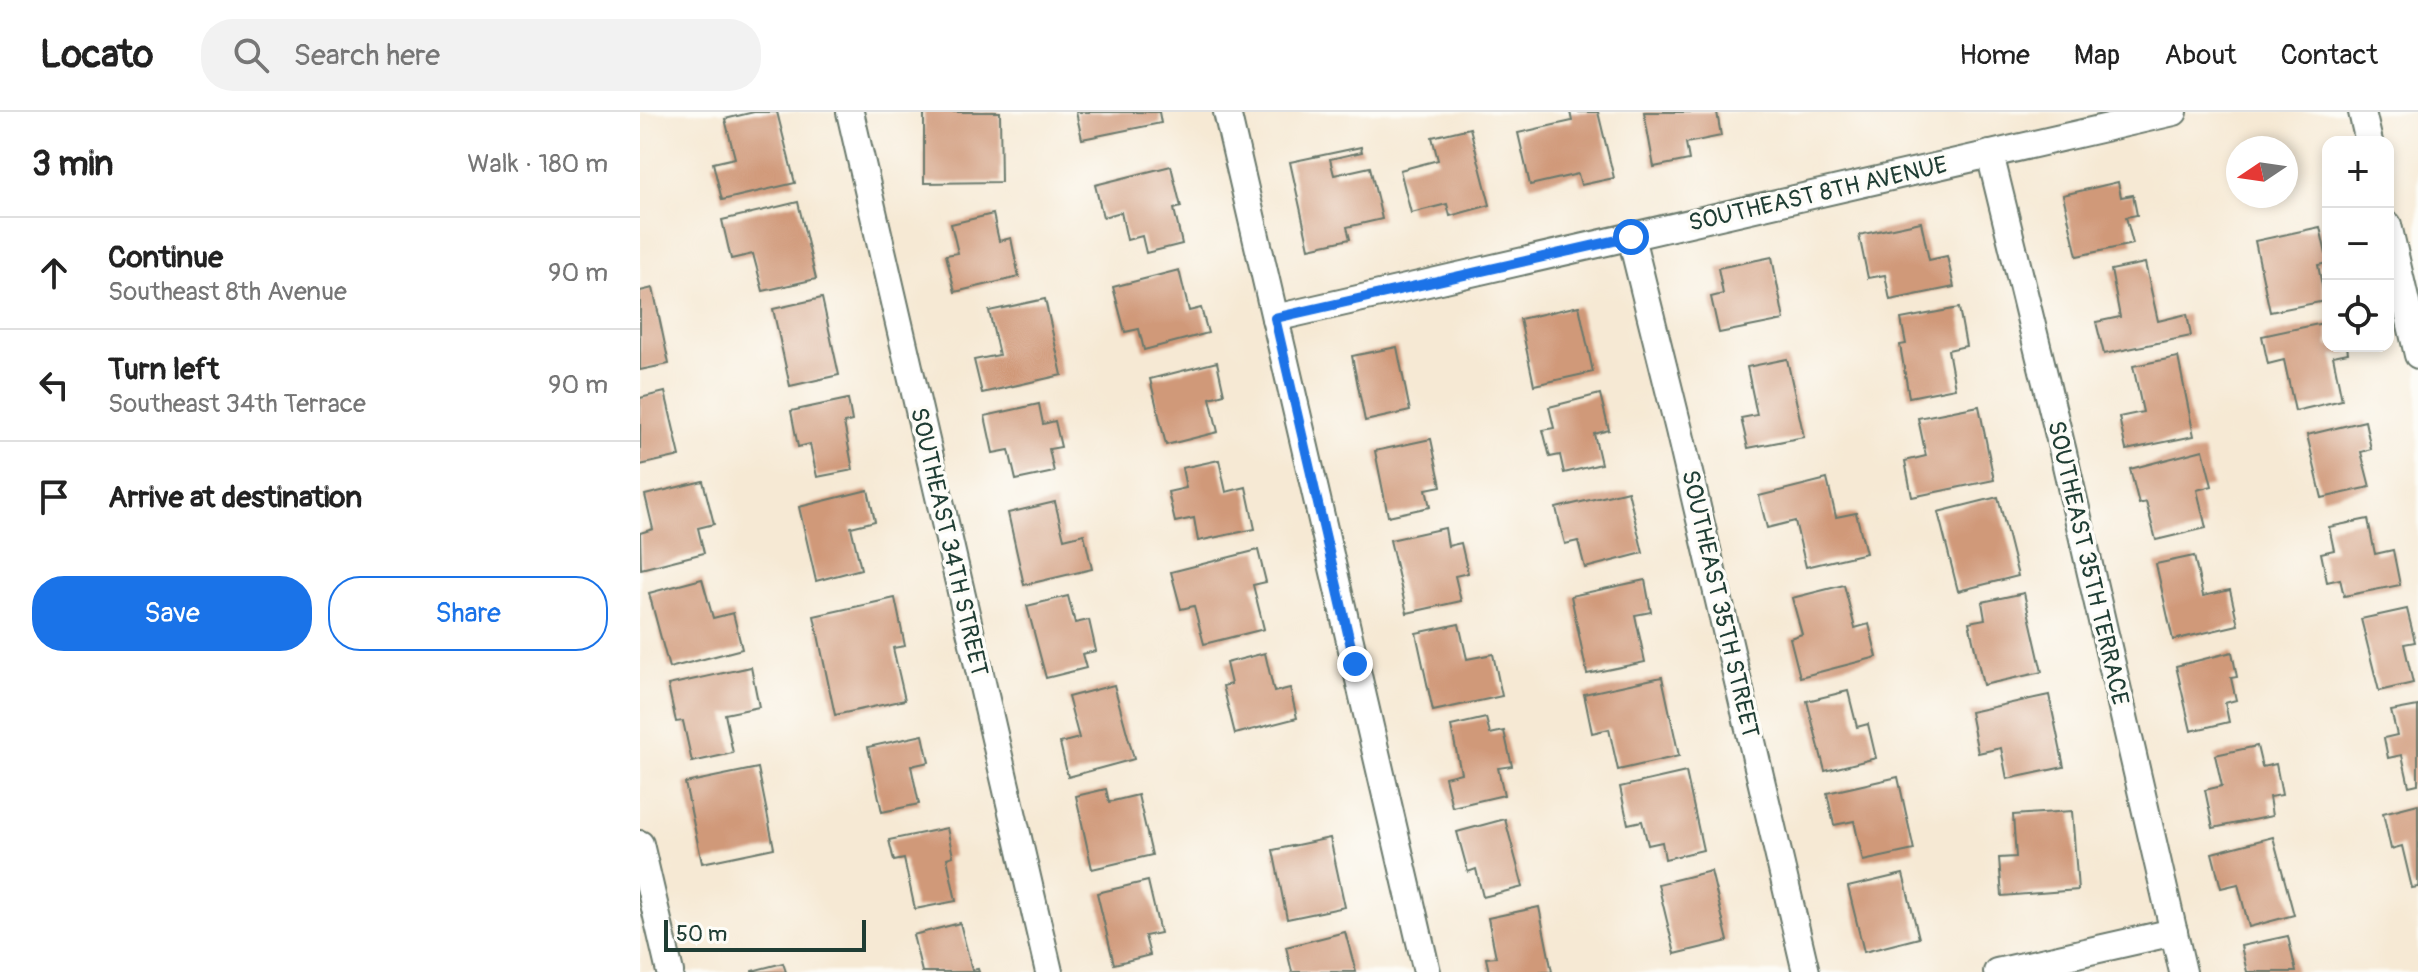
<!DOCTYPE html>
<html lang="en">
<head>
<meta charset="utf-8">
<style>
	body { margin:0; font-family:Pangolin,sans-serif; background:#f2f2f2; color:#222 }
	.controls { position:absolute; right:24px; top:24px; display:grid; overflow:hidden; border-radius:16px; box-shadow:0 4px 12px #0003 }
	.controls button { width:72px; height:72px; display:grid; place-items:center; padding:0; border:0; border-bottom:2px solid #e0e0e0; background:#fff; color:#222; font:40px sans-serif }
	.compass { position:absolute; left:1586px; top:24px; width:72px; height:72px; border-radius:50%; background:#fff; box-shadow:0 4px 12px #0003; rotate:257deg }
	.scale { position:absolute; left:24px; bottom:20px; width:202px; box-sizing:border-box; padding-left:8px; border:4px solid #1f3d34; border-top:0; font-size:22px; line-height:28px; white-space:nowrap; color:#1f3d34; -webkit-text-stroke:6px #fdfcf7; paint-order:stroke }
	.stop { position:absolute; width:24px; height:24px; margin:-18px; border:6px solid #1a73e8; border-radius:50%; background:#fff }
	.stop.end { background:#1a73e8; border-color:#fff; box-shadow:0 2px 8px #0008 }
	.list { margin:0; padding:0; list-style:none }
	h2 { display:flex; justify-content:space-between; align-items:center; height:104px; margin:0; padding:0 32px; font-size:34px }
	h2 small { font-size:26px; font-weight:400; color:#767676 }
	.list li { display:grid; grid-template-columns:52px 1fr auto; gap:24px; align-items:center; box-sizing:border-box; height:112px; padding:0 32px; border-top:2px solid #e0e0e0 }
	.list b { display:block; font-size:30px; white-space:nowrap }
	.list p { margin:0; font-size:26px; white-space:nowrap; color:#767676 }
	.list em { font-size:26px; font-style:normal; color:#767676 }
	.actions { display:flex; gap:16px; padding:24px 32px }
	.actions a { flex:1; padding:18px 0; border:2px solid #1a73e8; border-radius:32px; text-align:center; font-size:28px; color:#1a73e8 }
	.actions .main { background:#1a73e8; color:#fff }
	.icon { flex:none; width:44px; height:44px; fill:none; stroke:currentColor; stroke-width:2; stroke-linecap:round; stroke-linejoin:round }
	.map { position:relative; flex:none; width:1778px; height:860px; overflow:hidden }
	header { display:flex; align-items:center; gap:48px; box-sizing:border-box; height:112px; padding:0 40px; background:#fff; border-bottom:2px solid #e0e0e0 }
	header strong { font-size:38px }
	nav { display:flex; gap:44px; margin-inline-start:auto; font-size:28px }
	.search { width:560px; height:72px; background:#f2f2f2; display:flex; align-items:center; gap:20px; box-sizing:border-box; padding:0 28px; border-radius:32px; color:#767676; font-size:30px }
	main { display:flex }
	aside { flex:1; background:#fff }
	.map>svg:first-child { display:block }
	.building { fill:#d09979 }
	.lines { fill:none; stroke-linecap:round; stroke-linejoin:round }
	.street-casing { stroke:#6a796c; stroke-width:30 }
	.street { stroke:#fff; stroke-width:26 }
	.route { stroke:#1a73e8; stroke-width:10 }
	.labels { text-anchor:middle; dominant-baseline:central; stroke-width:7; stroke-linejoin:round; paint-order:stroke }
	.street-label { font-size:24px; fill:#1f3d34; stroke:#fdfcf7 }
</style>
</head>
<body>
<header>
<strong>Locato</strong>
<div class="search"><svg class="icon" aria-label="search" viewBox="0 0 24 24"><circle cx="10" cy="10" r="6"/><path d="M15 15l6 6"/></svg>Search here</div>
<nav><a>Home</a><a>Map</a><a>About</a><a>Contact</a></nav>
</header>
<main>
<aside>
<h2>3 min<small>Walk · 180 m</small></h2>
<ul class="list">
<li><svg class="icon" aria-label="ahead" viewBox="0 0 24 24"><path d="M12 20V5M6 11l6-6 6 6"/></svg><div><b>Continue</b><p>Southeast 8th Avenue</p></div><em>90 m</em></li>
<li><svg class="icon" aria-label="left" viewBox="0 0 24 24"><path d="M17 20v-9H6M10 6l-5 5 5 5"/></svg><div><b>Turn left</b><p>Southeast 34th Terrace</p></div><em>90 m</em></li>
<li><svg class="icon" aria-label="arrive" viewBox="0 0 24 24"><path d="M6 21V4h12l-3 4 3 4H6"/></svg><div><b>Arrive at destination</b></div></li>
</ul>
<div class="actions"><a class="main">Save</a><a>Share</a></div>
</aside>
<div class="map">
<svg width="1778" height="860" viewBox="0 0 1778 860">
	<rect width="100%" height="100%" fill="#fdfcf7"/>
	<filter id="ink" filterUnits="userSpaceOnUse"><feTurbulence type="fractalNoise" baseFrequency=".0125" numOctaves="2"/><feDisplacementMap in="SourceGraphic" scale="16" xChannelSelector="R" yChannelSelector="G"/><feConvolveMatrix kernelMatrix="1 2 1 2 8 2 1 2 1" color-interpolation-filters="sRGB"/></filter>
	<filter id="wash" filterUnits="userSpaceOnUse"><feTurbulence type="fractalNoise" baseFrequency=".006" numOctaves="4" result="noise"/><feDisplacementMap in="SourceGraphic" scale="32" xChannelSelector="R" yChannelSelector="G"/><feGaussianBlur stdDeviation="1.8" result="paint"/><feColorMatrix in="noise" values="0 0 0 0 0 0 0 0 0 0 0 0 0 0 0 0 0 1.4 0 .05"/><feComposite in="paint" operator="in"/></filter>
	<g filter="url(#wash)">
		<rect width="100%" height="100%" fill="#f6e9d4"/>
		<g id="blocks">
			<g class="building">
				<polygon points="114,0 137,0 155,71 82,88 73,51 95,46 85,7"/>
				<polygon points="284,0 360,0 361,70 284,71"/>
				<polygon points="436,0 519,0 521,11 442,27"/>
				<polygon points="930,0 958,0 974,66 941,73 938,62 890,73 878,21 932,9"/>
				<polygon points="1004,0 1077,0 1081,24 1046,31 1049,48 1014,55"/>
				<polygon points="830,16 850,93 810,104 807,92 771,101 760,58 798,48 792,25"/>
				<polygon points="721,35 722,40 690,47 694,63 730,55 742,107 707,115 710,127 669,136 650,50"/>
				<polygon points="531,54 541,95 534,97 542,132 506,141 502,124 487,128 481,100 463,105 455,73"/>
				<polygon points="1478,70 1481,85 1493,83 1497,103 1486,105 1493,132 1437,144 1423,83"/>
				<polygon points="158,90 176,167 123,179 113,142 91,147 82,108"/>
				<polygon points="353,102 359,129 371,126 379,165 315,180 306,143 318,141 311,112"/>
				<polygon points="1281,110 1289,148 1307,144 1314,175 1250,188 1245,163 1228,166 1219,123"/>
				<polygon points="1680,115 1688,151 1678,153 1685,189 1630,200 1615,129"/>
				<polygon points="1132,145 1144,208 1079,221 1071,185 1083,182 1078,156"/>
				<polygon points="1505,151 1518,209 1547,202 1551,224 1464,242 1456,210 1480,205 1471,158"/>
				<polygon points="539,158 549,199 561,196 568,221 504,238 499,217 485,220 473,175"/>
				<polygon points="13,176 29,252 0,258 0,179"/>
				<polygon points="182,186 199,263 150,274 133,197"/>
				<polygon points="405,187 422,263 342,281 334,248 359,243 349,199"/>
				<polygon points="939,194 953,260 894,273 880,207"/>
				<polygon points="1319,196 1326,234 1308,238 1315,276 1269,285 1260,233 1266,232 1261,207"/>
				<polygon points="1688,210 1688,234 1707,234 1708,241 1693,244 1702,288 1655,299 1644,248 1628,252 1622,224"/>
				<polygon points="757,235 770,299 725,309 712,244"/>
				<polygon points="1538,245 1554,324 1486,338 1479,305 1503,300 1493,254"/>
				<polygon points="1147,247 1164,325 1108,336 1101,306 1117,303 1107,255"/>
				<polygon points="577,250 584,282 570,286 578,320 526,333 510,267"/>
				<polygon points="25,280 40,344 0,353 0,286"/>
				<polygon points="960,282 969,318 954,322 961,352 924,361 920,343 910,345 903,318 914,316 909,295"/>
				<polygon points="208,287 212,309 204,311 213,358 177,365 170,332 158,335 151,299"/>
				<polygon points="399,292 403,312 415,309 421,335 409,337 414,360 376,368 369,338 353,341 345,304"/>
				<polygon points="1339,294 1354,368 1272,385 1265,349 1286,344 1278,306"/>
				<polygon points="1725,309 1731,337 1721,340 1730,375 1682,386 1667,323"/>
				<polygon points="791,327 801,374 786,377 790,395 748,404 735,339"/>
				<polygon points="1563,338 1572,374 1557,378 1566,416 1516,428 1506,390 1499,392 1490,357"/>
				<polygon points="579,348 586,380 606,375 615,417 558,429 554,406 535,410 528,380 546,376 542,356"/>
				<polygon points="1187,367 1196,405 1216,401 1226,441 1166,455 1155,409 1127,416 1119,384"/>
				<polygon points="63,369 74,412 58,416 64,441 1,457 0,421 13,417 5,383"/>
				<polygon points="228,378 235,409 211,415 221,457 176,469 159,395"/>
				<polygon points="988,379 1003,441 945,456 938,429 925,432 916,396"/>
				<polygon points="1358,385 1378,464 1318,479 1298,400"/>
				<polygon points="415,390 424,427 444,422 452,457 384,473 368,401"/>
				<polygon points="1728,407 1735,442 1753,438 1760,473 1704,484 1700,467 1687,470 1681,441 1694,438 1689,415"/>
				<polygon points="805,416 808,434 821,431 828,461 815,464 821,489 767,501 750,428"/>
				<polygon points="618,438 626,470 613,473 624,517 564,532 554,494 541,497 531,460"/>
				<polygon points="1554,444 1563,484 1590,478 1598,513 1533,528 1516,452"/>
				<polygon points="62,467 73,506 93,501 102,537 29,556 9,481"/>
				<polygon points="1005,468 1011,500 995,503 1005,550 947,562 931,484"/>
				<polygon points="1204,473 1215,516 1229,512 1237,545 1160,565 1150,526 1162,522 1152,486"/>
				<polygon points="1384,481 1402,560 1343,573 1329,510 1345,507 1342,490"/>
				<polygon points="428,484 435,511 449,508 456,539 442,542 446,556 406,566 387,494"/>
				<polygon points="255,486 265,534 253,536 265,588 195,603 174,504"/>
				<polygon points="1767,497 1775,530 1764,532 1773,571 1739,579 1721,507"/>
				<polygon points="819,512 827,547 853,542 862,584 793,599 776,521"/>
				<polygon points="1592,540 1597,565 1591,566 1596,588 1585,591 1589,610 1551,619 1536,554"/>
				<polygon points="625,541 634,580 650,576 657,606 595,622 583,574 591,572 586,551"/>
				<polygon points="111,555 119,595 85,602 93,641 52,650 43,609 36,610 28,573"/>
				<polygon points="1022,565 1039,644 978,658 969,617 952,621 944,582"/>
				<polygon points="474,573 494,647 428,665 420,631 439,626 428,585"/>
				<polygon points="1208,579 1217,615 1228,612 1236,646 1185,659 1167,589"/>
				<polygon points="1409,583 1424,655 1367,667 1361,636 1338,641 1330,600"/>
				<polygon points="1778,594 1778,672 1769,674 1762,643 1748,646 1744,626 1757,623 1751,599"/>
				<polygon points="846,606 850,622 864,619 872,654 858,656 864,683 812,695 805,665 821,661 811,614"/>
				<polygon points="283,623 289,650 271,654 279,692 242,700 228,635"/>
				<polygon points="1617,634 1622,655 1636,652 1642,683 1629,685 1632,704 1573,716 1565,678 1582,674 1575,643"/>
				<polygon points="118,656 134,736 62,751 45,671"/>
				<polygon points="1046,660 1063,738 1025,747 1022,730 1008,733 1002,709 988,712 980,675"/>
				<polygon points="1258,665 1274,738 1223,749 1214,709 1194,713 1187,681"/>
				<polygon points="466,677 469,690 498,683 512,743 452,757 436,684"/>
				<polygon points="1778,692 1778,775 1772,776 1762,734 1751,737 1743,701"/>
				<polygon points="1432,699 1438,778 1362,784 1359,746 1376,745 1373,703"/>
				<polygon points="865,707 883,775 843,785 836,757 828,760 817,720"/>
				<polygon points="307,716 313,744 307,746 316,789 275,797 264,747 254,749 249,728"/>
				<polygon points="1633,725 1654,803 1609,815 1598,772 1581,776 1572,741"/>
				<polygon points="690,726 705,795 647,807 633,738"/>
				<polygon points="1071,759 1088,829 1035,842 1018,772"/>
				<polygon points="1263,762 1279,826 1224,840 1208,775"/>
				<polygon points="508,769 520,821 505,824 510,843 474,852 457,781"/>
				<polygon points="899,795 912,860 849,860 846,846 856,845 848,806"/>
				<polygon points="320,811 332,858 338,857 339,860 282,860 273,823"/>
				<polygon points="705,820 716,860 652,860 646,835"/>
				<polygon points="1648,824 1656,860 1607,860 1601,834"/>
				<polygon points="143,851 146,860 112,860 112,859"/>
			</g>
		</g>
	</g>
	<g filter="url(#ink)">
		<use href="#blocks" fill-opacity="0" stroke="#6a796c" stroke-width="2"/>
		<g class="lines">
			<g class="street-casing">
				<g id="street">
					<polyline points="210,0 409,860"/>
					<polyline points="587,0 787,860"/>
					<polyline points="1722,0 1729,30"/>
					<polyline points="1350,42 1422,336 1543,860"/>
					<polyline points="1748,113 1778,243"/>
					<polyline points="991,125 1039,318 1166,860"/>
					<polyline points="635,206 1534,0"/>
					<polyline points="0,732 30,860"/>
					<polyline points="1357,860 1534,820"/>
				</g>
			</g>
			<use href="#street" class="street"/>
		</g>
	</g>
	<g class="lines" filter="url(#ink)">
		<polyline class="route" points="715,552 635,206 991,125"/>
	</g>
	<g class="labels">
		<g class="street-label">
			<text transform="translate(1178 82) rotate(-13)">SOUTHEAST 8TH AVENUE</text>
			<text transform="translate(309 430) rotate(77)">SOUTHEAST 34TH STREET</text>
			<text transform="translate(1448 451) rotate(77)">SOUTHEAST 35TH TERRACE</text>
			<text transform="translate(1080 492) rotate(77)">SOUTHEAST 35TH STREET</text>
		</g>
	</g>
</svg>
<div class="controls">
<button>+</button>
<button>−</button>
<button><svg class="icon" aria-label="locate" viewBox="0 0 24 24"><circle cx="12" cy="12" r="6"/><path d="M12 2v4M12 18v4M2 12h4M18 12h4"/></svg></button>
</div>
<svg class="compass" viewBox="-18 -18 36 36"><path d="M0-13l5 13h-10z" fill="#e53935"/><path d="M0 13l5-13h-10z" fill="#767676"/></svg>
<div class="scale">50 m</div>
<div class="stop" style="left:991px;top:125px"></div>
<div class="stop end" style="left:715px;top:552px"></div>
</div>
</main>
</body>
</html>
